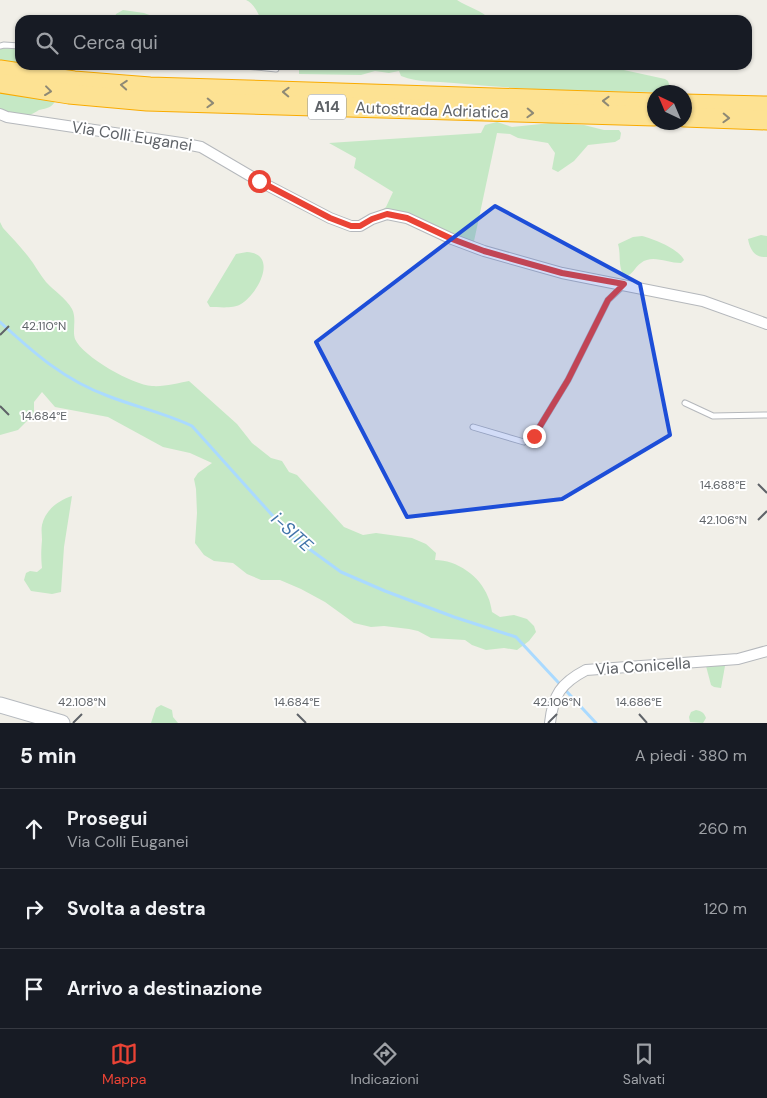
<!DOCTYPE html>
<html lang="it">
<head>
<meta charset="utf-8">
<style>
	body { margin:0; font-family:"DM Sans",sans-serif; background:#20242c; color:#f1f3f6 }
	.compass { position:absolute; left:647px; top:85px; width:45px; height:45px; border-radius:50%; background:#171b24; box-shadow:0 1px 4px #0004; rotate:316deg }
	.stop { position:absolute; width:15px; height:15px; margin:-11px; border:4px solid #ea4335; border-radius:50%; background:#fff }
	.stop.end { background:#ea4335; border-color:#fff; box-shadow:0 1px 5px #0008 }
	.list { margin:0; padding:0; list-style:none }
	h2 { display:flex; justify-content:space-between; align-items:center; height:65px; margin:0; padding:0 20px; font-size:21px }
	h2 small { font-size:16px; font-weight:400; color:#9ea1a6 }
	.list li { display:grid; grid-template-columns:32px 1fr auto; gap:15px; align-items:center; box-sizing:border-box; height:80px; padding:0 20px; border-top:1px solid #363941 }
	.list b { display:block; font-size:19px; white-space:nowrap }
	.list p { margin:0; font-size:16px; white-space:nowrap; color:#9ea1a6 }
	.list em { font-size:16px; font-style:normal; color:#9ea1a6 }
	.icon { flex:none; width:28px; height:28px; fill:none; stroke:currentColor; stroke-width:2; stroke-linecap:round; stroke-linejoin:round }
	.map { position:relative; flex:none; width:767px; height:723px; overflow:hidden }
	.search { position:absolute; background:#171b24; box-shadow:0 1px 4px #0004; left:15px; right:15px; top:15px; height:55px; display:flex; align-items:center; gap:12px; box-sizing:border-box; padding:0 18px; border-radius:15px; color:#9ea1a6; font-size:19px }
	.sheet { height:305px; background:#171b24 }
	nav { display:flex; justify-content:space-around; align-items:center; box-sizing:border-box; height:70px; border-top:1px solid #363941; background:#171b24; font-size:14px; color:#9ea1a6 }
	nav a { display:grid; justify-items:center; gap:2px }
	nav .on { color:#ea4335 }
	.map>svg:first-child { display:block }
	.green { fill:#c5e8c5 }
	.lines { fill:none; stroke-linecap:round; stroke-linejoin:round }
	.stream { stroke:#aadaff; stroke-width:3 }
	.service-casing { stroke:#b5b8bc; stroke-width:7 }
	.minor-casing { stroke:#b5b8bc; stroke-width:12 }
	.secondary-casing { stroke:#b6babf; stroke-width:17 }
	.motorway-casing { stroke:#f9ab00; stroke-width:21 }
	.service { stroke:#fff; stroke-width:5 }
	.minor { stroke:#fff; stroke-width:10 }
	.secondary { stroke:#fff; stroke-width:15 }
	.motorway { stroke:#fde293; stroke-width:19 }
	.oneway { stroke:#8e8975 }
	.route { stroke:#ea4335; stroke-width:6 }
	.marked { fill:#1d4ed8; fill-opacity:0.2; stroke:#1d4ed8; stroke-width:4; stroke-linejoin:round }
	.ticks { fill:none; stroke:#5f6368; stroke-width:2 }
	.labels { text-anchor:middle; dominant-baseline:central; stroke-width:4; stroke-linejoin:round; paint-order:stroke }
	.shield { fill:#fff; stroke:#8f9295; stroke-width:1 }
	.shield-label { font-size:15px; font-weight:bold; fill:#5f6368 }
	.street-label { font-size:16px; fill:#5f6368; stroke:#fff }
	.water-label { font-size:18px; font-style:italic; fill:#4174aa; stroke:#fff }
	.ticks-label { font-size:12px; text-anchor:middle; fill:#5f6368; stroke:#fff; stroke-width:4; stroke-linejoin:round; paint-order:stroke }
</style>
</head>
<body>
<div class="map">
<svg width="767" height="723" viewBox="0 0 767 723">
	<rect width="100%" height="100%" fill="#f1efe8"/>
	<g class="green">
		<path d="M246,0H457C467,7 484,11 490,20H261C258,12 253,3 246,0Z"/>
		<polygon points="123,10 144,13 163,20 114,20 116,14"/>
		<polygon points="5,47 20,50 20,63 0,60 0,48"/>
		<path d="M299,65H601L665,79L668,81L670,87L664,92C594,92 523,90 454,83C435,81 419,83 401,76L399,71L389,73L375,71L361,75L299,74Z"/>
		<path d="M0,90L56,100C51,108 48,108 39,110C36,112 32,114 28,116C19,118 8,112 0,110Z"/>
		<polygon points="497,122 512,127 551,123 584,125 604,130 619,130 621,133 620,139 615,142 588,145 574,161 558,172 552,169 555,153 548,143 518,138 510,134 497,133 473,246 406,213 394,210 381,211 386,207 393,192 354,168 356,158 329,143 481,133 485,125"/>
		<path d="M0,222L3,228C13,239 24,250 33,263C37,269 41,276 46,282C54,291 66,298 72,309C77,319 72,330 75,339C83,357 133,385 152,386C164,387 178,383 189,381L237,424L252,443L271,458L282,461L289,472L297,475L344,527L363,535L376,533L412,538L426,544L436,553L435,560C457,560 480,576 488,597C490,601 491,607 492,612L500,617L514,615L527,619L534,626L536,632L529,641L517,650L504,648L486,650L472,645L465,640L431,638L418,631L409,629L384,626L371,627L354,623L325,602L301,589L280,580H261L247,574L233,563L214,561L204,555L195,543L197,513L196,489L194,479L198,473L212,463L190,453L163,447L108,417L55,407L42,392L34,402V414L18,430L0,435Z"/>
		<path d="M761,235L767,236V257C755,258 750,250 748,239Z"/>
		<path d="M642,236C654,239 679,249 684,260L681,263C667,263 652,254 641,263C636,266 634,272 629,275L623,274C618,265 621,254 618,244L633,237Z"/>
		<path d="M247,252C279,254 258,294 241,304C233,309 219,307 210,307L207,302L236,254Z"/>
		<path d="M72,496L64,547L61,592L52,594L31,591L24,580L26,573L30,571L37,572L42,568C41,558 41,551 42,540C42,535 41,530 42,525C45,510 59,500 72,496Z"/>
		<polygon points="706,666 725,666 721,688 714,687 711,685"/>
		<polygon points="161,705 172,710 173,717 178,723 151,723 156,708"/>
		<path d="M696,710C702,711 704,713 706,718L703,723L690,722L689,717L691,712Z"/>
	</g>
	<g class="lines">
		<path class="stream" d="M0,322C34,353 64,380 108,396C136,407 165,413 192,426L290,535L341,572L385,591L454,617L516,637L596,723"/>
		<g class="service-casing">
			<g id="service">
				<polyline points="0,46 4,45 20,46"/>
				<polyline points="235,65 276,69"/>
				<polyline points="685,403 713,416 767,415"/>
				<polyline points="473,427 524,442 534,436 568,380 608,300 624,285"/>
			</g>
		</g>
		<g class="minor-casing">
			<g id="minor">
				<polyline points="0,114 7,117 181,143 201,147 259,181 330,218 351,226 360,226 372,219 387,214 407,218 452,239 484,251 562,273 703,301 767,324"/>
				<path d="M550,723C553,695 561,683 586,670L738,659L767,651"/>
			</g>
		</g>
		<g class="secondary-casing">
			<polyline id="secondary" points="0,705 62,723"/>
		</g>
		<g class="motorway-casing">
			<g id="motorway">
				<polyline points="0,70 74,81 150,87 654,103"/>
				<polyline points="0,83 69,94 147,101 654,116"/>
				<polyline points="684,104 767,106"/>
				<polyline points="684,117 767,120"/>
			</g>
		</g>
		<use href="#service" class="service"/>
		<use href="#minor" class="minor"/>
		<use href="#secondary" class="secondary"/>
		<use href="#motorway" class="motorway"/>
	</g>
	<defs><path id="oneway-chevron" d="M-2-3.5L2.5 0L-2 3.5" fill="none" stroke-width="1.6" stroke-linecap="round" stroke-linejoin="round" transform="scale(1.25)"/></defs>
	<g class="oneway">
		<use href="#oneway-chevron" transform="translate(124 85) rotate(-176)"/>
		<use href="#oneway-chevron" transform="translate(48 91) rotate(7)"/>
		<use href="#oneway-chevron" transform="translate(286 92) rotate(-178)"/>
		<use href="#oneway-chevron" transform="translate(606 101) rotate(-178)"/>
		<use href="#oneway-chevron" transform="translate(210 103) rotate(2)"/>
		<use href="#oneway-chevron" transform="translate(530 113) rotate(2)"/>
		<use href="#oneway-chevron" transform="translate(726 118) rotate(2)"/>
	</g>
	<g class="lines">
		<polyline class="route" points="259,181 330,218 351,226 360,226 372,219 387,214 407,218 452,239 484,251 562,273 624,284 608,300 568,380 534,436"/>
	</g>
	<path class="marked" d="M495,206L640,284L670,435L562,499L407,517L316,342Z"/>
	<path class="ticks" d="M0,335L9,326M0,406L9,415M758,484L767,493M758,520L767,511M297,714L306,723M639,714L647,723M73,723L82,714M548,723L557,714"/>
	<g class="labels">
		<rect class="shield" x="308" y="94.5" width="38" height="25" rx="4"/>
		<g class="shield-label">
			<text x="327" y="107">A14</text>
		</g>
		<g class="street-label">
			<text transform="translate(432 110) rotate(2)">Autostrada Adriatica</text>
			<text transform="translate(132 136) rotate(9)">Via Colli Euganei</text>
			<text transform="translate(643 666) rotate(-4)">Via Conicella</text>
		</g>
		<g class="water-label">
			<text transform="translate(292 532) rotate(42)">i-SITE</text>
		</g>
	</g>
	<g class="ticks-label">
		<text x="44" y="330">42.110°N</text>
		<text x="44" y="420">14.684°E</text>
		<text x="723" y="489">14.688°E</text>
		<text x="723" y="524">42.106°N</text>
		<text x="297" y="706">14.684°E</text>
		<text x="639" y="706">14.686°E</text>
		<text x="82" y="706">42.108°N</text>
		<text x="557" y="706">42.106°N</text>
	</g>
</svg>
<svg class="compass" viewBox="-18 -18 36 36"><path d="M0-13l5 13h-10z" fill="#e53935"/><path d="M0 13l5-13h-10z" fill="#9ea1a6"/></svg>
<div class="stop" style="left:259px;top:181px"></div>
<div class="stop end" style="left:534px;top:436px"></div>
<div class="search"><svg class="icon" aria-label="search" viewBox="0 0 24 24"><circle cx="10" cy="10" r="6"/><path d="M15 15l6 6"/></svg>Cerca qui</div>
</div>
<section class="sheet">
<h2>5 min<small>A piedi · 380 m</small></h2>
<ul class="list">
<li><svg class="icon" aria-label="ahead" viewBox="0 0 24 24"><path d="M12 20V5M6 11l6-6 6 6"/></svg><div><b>Prosegui</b><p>Via Colli Euganei</p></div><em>260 m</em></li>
<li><svg class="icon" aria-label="right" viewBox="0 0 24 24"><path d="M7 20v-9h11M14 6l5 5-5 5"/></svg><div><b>Svolta a destra</b></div><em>120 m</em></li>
<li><svg class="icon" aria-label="arrive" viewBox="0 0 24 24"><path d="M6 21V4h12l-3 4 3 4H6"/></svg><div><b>Arrivo a destinazione</b></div></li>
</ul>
</section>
<nav>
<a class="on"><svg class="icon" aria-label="map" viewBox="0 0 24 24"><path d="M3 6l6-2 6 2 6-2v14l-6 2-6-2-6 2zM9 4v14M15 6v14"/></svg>Mappa</a>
<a><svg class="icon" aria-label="directions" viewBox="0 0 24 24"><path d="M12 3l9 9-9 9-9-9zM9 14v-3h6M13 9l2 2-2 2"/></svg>Indicazioni</a>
<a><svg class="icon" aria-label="saved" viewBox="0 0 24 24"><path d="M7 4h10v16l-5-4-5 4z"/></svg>Salvati</a>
</nav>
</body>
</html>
